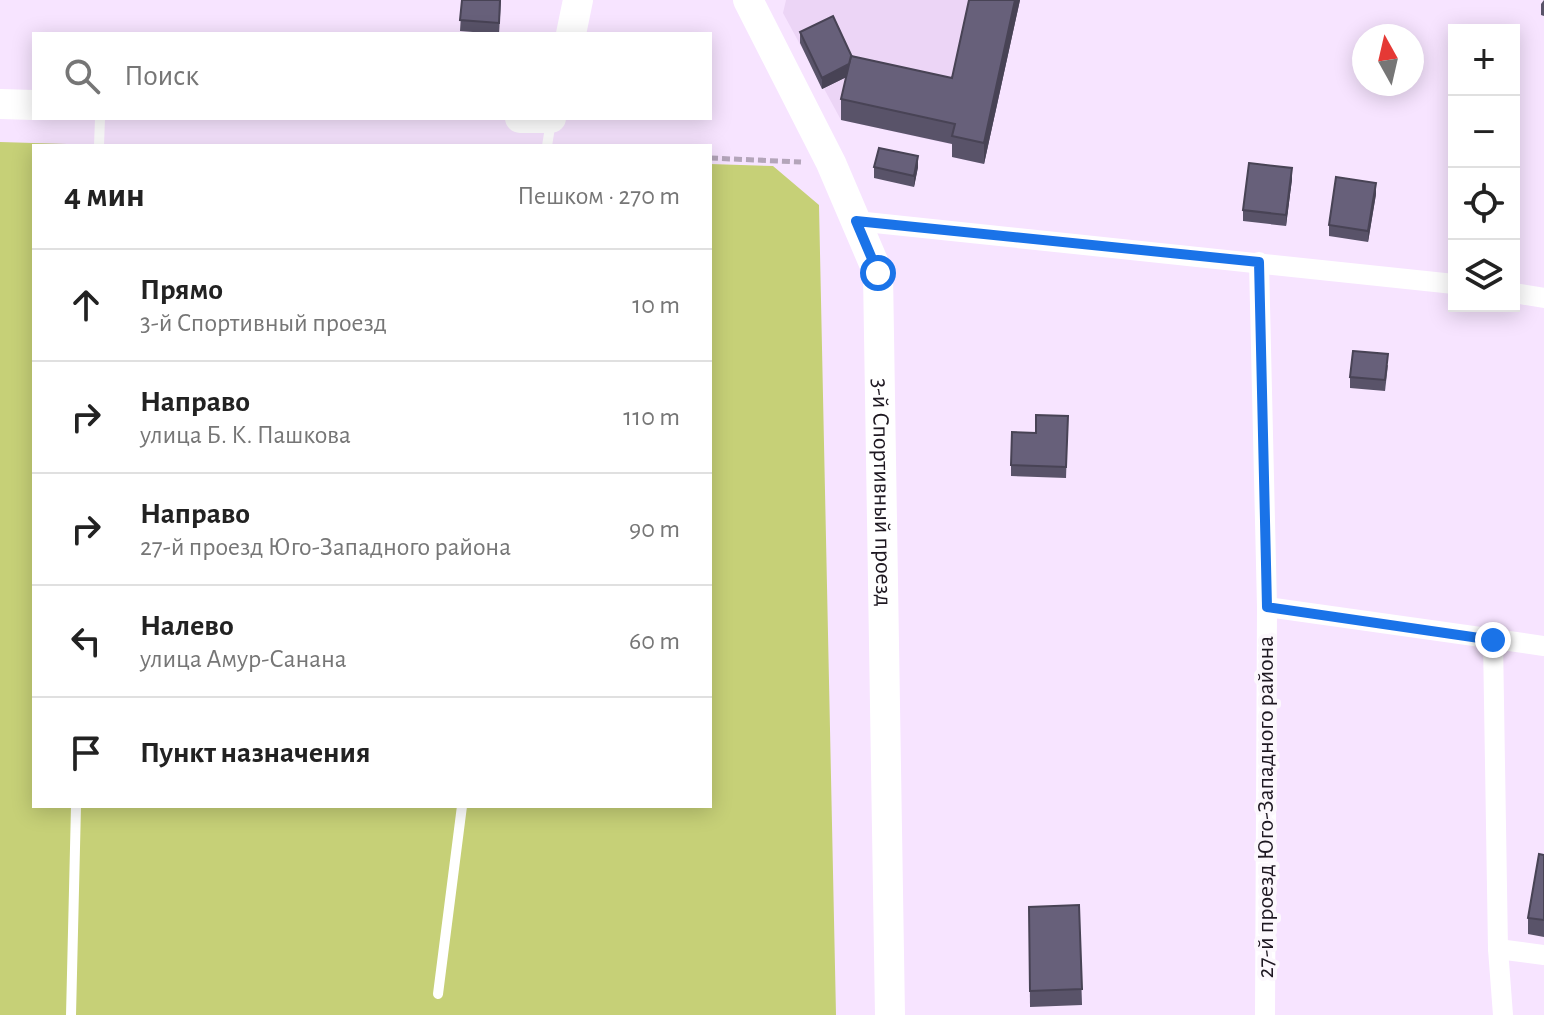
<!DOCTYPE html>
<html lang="ru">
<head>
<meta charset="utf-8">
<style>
	body { margin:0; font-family:"Alegreya Sans",sans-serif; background:#f6f6f6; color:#222 }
	.controls { position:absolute; right:24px; top:24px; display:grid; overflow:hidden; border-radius:0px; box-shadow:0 4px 20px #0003 }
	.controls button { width:72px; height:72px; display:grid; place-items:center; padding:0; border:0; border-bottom:2px solid #e0e0e0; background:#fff; color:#222; font:40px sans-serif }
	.compass { position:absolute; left:1352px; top:24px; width:72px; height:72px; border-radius:50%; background:#fff; box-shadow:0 4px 20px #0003; rotate:352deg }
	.stop { position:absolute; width:24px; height:24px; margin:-18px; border:6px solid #1a73e8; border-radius:50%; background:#fff }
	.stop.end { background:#1a73e8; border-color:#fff; box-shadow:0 2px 8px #0008 }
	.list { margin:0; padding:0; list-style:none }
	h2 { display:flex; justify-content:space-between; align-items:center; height:104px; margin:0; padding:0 32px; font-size:34px }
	h2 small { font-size:26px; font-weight:400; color:#767676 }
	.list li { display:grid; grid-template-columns:52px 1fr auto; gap:24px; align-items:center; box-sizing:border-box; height:112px; padding:0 32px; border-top:2px solid #e0e0e0 }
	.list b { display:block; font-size:30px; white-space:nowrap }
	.list p { margin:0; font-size:26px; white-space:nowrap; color:#767676 }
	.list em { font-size:26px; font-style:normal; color:#767676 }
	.icon { flex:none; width:44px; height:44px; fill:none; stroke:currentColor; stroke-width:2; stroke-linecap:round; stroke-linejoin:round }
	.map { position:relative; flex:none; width:1544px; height:1015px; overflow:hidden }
	.search { position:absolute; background:#fff; box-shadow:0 4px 20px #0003; left:32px; top:32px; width:680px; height:88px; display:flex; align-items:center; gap:20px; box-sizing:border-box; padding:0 28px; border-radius:0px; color:#767676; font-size:30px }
	.panel { position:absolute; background:#fff; box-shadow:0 4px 20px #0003; left:32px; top:144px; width:680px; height:664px; border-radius:0px }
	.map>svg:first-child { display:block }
	.built { fill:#ecd5f6 }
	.green { fill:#c6d077 }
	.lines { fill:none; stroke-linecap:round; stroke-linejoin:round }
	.path { stroke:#b4a5ba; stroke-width:5; stroke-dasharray:8 4; stroke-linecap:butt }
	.lane { stroke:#fff; stroke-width:10 }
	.street { stroke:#fff; stroke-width:20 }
	.secondary { stroke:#fff; stroke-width:30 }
	.wall { fill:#595369 }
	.shaded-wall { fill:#484355 }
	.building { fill:#67607a; stroke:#484355; stroke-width:2 }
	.route { stroke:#1a73e8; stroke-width:10 }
	.labels { text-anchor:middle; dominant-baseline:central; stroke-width:8; stroke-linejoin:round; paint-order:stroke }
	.street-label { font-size:24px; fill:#1e1821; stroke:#fcf8fd }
</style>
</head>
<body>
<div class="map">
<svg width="1544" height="1015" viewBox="0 0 1544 1015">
	<rect width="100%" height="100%" fill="#f7e4ff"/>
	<polygon class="built" points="786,0 1019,0 984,164 952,157 954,145 841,120 783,13"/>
	<polygon class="green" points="0,142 134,146 34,146 34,806 710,806 710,164 773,166 819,205 836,1015 0,1015"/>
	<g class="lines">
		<polyline class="path" points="710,158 801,162"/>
		<g class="lane">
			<polyline points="99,146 100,118"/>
			<polyline points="547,146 551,121"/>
			<polyline points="438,994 462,806"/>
			<polyline points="71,1015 76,806"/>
		</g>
		<g class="street">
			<polyline points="856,221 1454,284"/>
			<polyline points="1259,262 1267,607 1265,1015"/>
			<polyline points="1514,293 1544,298"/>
			<polyline points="1267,607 1544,646"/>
			<polyline points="1493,640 1498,949 1503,1015"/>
			<polyline points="1498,949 1544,955"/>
		</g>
		<g class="secondary">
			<path id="s1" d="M748,0L831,163L878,273L890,1015"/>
			<polyline points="571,34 578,0"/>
			<polyline points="0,104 34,105"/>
			<polyline points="520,118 551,118"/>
		</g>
	</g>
	<g class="wall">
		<polygon points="462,0 501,0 499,34 460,31"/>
		<polygon points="969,0 1020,0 984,164 952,157 952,144 841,120 841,99 846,77 822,89 800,43 800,32 852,57 952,78"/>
		<polygon points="1544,0 1544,16 1541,15 1541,4"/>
		<polygon points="874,167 918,167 914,187 874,178"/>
		<polygon points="1292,179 1286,226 1243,221 1243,210"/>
		<polygon points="1376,194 1368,242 1329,236 1329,225"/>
		<polygon points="1388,365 1385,391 1350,388 1350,377"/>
		<polygon points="1068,416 1066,478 1011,476 1011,465 1036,433"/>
		<polygon points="1544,855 1544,937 1528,934 1528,918"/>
		<polygon points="1079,905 1082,1005 1030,1007 1029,907"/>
	</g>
	<g class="shaded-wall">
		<polygon points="1015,0 1020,0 984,164 984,143"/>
		<polygon points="855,62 855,73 822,89 822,78"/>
		<polygon points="918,156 918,167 914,187 914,176"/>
		<polygon points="1292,168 1292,179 1286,226 1286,215"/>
		<polygon points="1376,183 1376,194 1368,242 1368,231"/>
	</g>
	<g class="building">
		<polygon points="462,0 500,0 499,23 460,20"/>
		<polygon points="969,0 1015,0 984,143 952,136 955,124 841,99 851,56 952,78"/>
		<polygon points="833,16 852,57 851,56 849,64 822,78 800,32"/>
		<polygon points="879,148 918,156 914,176 874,167"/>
		<polygon points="1249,163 1292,168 1286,215 1243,210"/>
		<polygon points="1336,177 1376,183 1368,231 1329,225"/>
		<polygon points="1353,351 1388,354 1385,380 1350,377"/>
		<polygon points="1036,415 1068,416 1066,467 1011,465 1012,432 1036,433"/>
		<polygon points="1539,854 1544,855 1544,920 1528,918"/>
		<polygon points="1079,905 1082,989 1030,991 1029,907"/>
	</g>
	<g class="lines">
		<polyline class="route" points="878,273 856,221 1259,262 1267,607 1493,640"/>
	</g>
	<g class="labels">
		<g class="street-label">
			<text stroke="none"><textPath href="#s1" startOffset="522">3-й Спортивный проезд</textPath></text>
			<text transform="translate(1266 807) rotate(-90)">27-й проезд Юго-Западного района</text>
		</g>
	</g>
</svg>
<div class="controls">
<button>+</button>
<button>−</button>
<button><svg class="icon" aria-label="locate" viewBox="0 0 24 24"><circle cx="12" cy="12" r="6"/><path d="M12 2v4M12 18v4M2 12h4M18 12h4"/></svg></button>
<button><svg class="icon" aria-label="layers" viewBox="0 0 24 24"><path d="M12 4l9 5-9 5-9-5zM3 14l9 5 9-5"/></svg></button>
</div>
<svg class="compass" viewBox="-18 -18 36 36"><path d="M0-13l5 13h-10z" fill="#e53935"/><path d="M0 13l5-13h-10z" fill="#767676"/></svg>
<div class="stop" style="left:878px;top:273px"></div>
<div class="stop end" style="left:1493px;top:640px"></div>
<div class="search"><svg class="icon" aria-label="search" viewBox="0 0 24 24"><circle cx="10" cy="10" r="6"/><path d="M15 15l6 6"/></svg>Поиск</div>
<section class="panel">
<h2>4 мин<small>Пешком · 270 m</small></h2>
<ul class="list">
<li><svg class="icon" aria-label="ahead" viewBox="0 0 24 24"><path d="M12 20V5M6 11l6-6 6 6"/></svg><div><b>Прямо</b><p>3-й Спортивный проезд</p></div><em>10 m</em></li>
<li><svg class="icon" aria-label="right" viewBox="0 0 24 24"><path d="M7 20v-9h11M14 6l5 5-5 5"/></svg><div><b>Направо</b><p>улица Б. К. Пашкова</p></div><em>110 m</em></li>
<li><svg class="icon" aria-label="right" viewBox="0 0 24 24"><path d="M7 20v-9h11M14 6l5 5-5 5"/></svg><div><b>Направо</b><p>27-й проезд Юго-Западного района</p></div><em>90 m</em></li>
<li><svg class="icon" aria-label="left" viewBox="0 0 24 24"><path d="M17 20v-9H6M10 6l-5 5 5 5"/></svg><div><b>Налево</b><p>улица Амур-Санана</p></div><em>60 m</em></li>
<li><svg class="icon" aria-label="arrive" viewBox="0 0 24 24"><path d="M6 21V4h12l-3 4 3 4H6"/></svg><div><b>Пункт назначения</b></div></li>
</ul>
</section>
</div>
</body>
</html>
